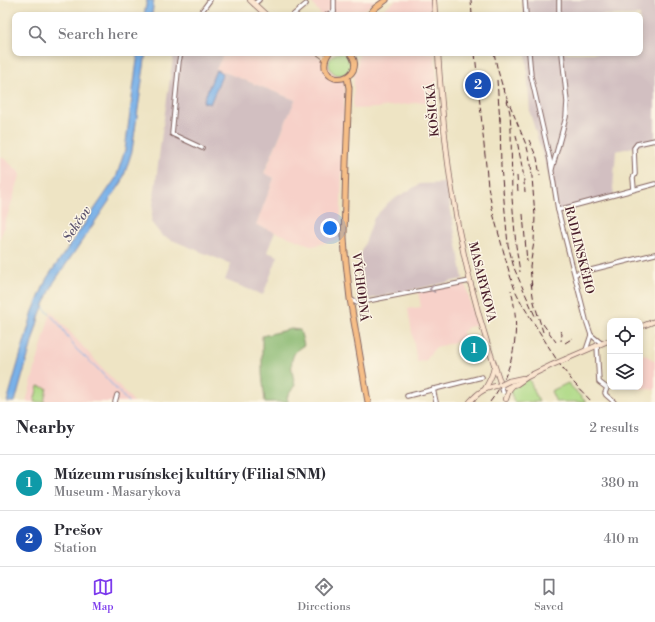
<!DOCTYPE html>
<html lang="en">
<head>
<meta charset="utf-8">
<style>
	body { margin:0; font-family:"Libre Bodoni",serif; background:#f7f7f7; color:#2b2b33 }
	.controls { position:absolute; right:12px; bottom:12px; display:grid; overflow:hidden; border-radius:8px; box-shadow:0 2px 6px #0003 }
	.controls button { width:36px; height:36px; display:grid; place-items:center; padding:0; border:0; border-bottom:1px solid #e1e1e2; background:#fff; color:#2b2b33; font:20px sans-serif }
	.you { position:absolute; left:330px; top:228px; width:14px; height:14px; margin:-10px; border:3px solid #fff; border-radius:50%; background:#1a73e8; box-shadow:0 0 0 6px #1a73e833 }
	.badge { display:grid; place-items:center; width:26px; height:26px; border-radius:50%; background:#7c3aed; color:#fff; font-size:13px; font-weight:700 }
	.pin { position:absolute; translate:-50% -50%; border:2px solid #fff; box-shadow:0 1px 4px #0006 }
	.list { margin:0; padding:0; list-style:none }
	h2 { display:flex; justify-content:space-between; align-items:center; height:52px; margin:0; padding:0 16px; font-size:17px }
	h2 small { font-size:13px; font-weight:400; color:#7c7c81 }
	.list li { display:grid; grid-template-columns:26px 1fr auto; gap:12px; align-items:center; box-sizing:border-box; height:56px; padding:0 16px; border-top:1px solid #e1e1e2 }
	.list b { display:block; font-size:15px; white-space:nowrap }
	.list p { margin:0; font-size:13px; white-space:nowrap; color:#7c7c81 }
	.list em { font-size:13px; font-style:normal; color:#7c7c81 }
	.icon { flex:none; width:22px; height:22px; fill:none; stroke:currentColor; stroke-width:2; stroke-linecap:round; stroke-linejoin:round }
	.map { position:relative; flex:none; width:655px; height:402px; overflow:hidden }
	.search { position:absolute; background:#fff; box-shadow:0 2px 6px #0003; left:12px; right:12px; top:12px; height:44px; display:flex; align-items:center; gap:10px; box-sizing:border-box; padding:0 14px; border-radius:8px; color:#7c7c81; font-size:15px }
	.sheet { height:164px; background:#fff }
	nav { display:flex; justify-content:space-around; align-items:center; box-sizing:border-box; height:56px; border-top:1px solid #e1e1e2; background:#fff; font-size:11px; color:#7c7c81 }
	nav a { display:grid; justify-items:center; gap:2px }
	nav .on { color:#7c3aed }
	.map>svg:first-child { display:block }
	.built { fill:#f7d1c9 }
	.industrial { fill:#d2bfc1 }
	.green { fill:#add985; stroke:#7c7c58 }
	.forest { fill:#8ab972; stroke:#6a6c4e }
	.water { fill:#79b1e8; stroke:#62688a }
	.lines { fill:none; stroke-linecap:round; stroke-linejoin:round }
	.stream { stroke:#79b1e8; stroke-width:1 }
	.street-casing { stroke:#836461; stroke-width:5.5 }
	.secondary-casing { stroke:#836461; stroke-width:6 }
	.primary-casing { stroke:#836461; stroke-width:7 }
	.street { stroke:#fff; stroke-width:3.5 }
	.secondary { stroke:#fbe5cf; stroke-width:4.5 }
	.primary { stroke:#f6be87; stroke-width:5 }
	.rail { stroke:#4a1f2b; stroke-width:1; stroke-dasharray:6 3; stroke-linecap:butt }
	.street-bridge-casing { stroke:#836461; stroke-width:5.5; stroke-linecap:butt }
	.secondary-bridge-casing { stroke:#836461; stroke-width:6; stroke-linecap:butt }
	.street-bridge { stroke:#fff; stroke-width:3.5 }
	.secondary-bridge { stroke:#fbe5cf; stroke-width:4.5 }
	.oneway { stroke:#ae9aa0 }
	.labels { text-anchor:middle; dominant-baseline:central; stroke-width:3; stroke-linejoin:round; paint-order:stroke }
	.street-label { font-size:12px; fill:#4a1f2b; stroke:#fcf5e5 }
	.water-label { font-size:13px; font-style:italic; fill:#5a526d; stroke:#fcf5e5 }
</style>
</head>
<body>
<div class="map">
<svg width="655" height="402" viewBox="0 0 655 402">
	<rect width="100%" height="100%" fill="#fcf5e5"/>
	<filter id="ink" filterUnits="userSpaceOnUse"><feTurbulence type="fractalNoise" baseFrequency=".025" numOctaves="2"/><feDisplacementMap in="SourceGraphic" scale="8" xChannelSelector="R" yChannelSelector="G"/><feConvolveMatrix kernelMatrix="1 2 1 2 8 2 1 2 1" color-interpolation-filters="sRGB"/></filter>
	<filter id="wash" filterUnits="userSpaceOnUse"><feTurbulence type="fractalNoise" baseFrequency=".012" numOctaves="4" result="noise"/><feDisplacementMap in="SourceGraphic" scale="16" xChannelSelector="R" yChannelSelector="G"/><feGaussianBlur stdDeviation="0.9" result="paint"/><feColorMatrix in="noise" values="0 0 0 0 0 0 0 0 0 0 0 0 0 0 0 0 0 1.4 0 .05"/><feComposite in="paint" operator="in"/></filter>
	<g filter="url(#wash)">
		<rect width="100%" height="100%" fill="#eee4c4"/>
		<g class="built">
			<polygon points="310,0 376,0 366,9 331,15 321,15"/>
			<polygon points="396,0 431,0 432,15 377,15 383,9"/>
			<polygon points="224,53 313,53 322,59 345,81 340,239 313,246 256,225 274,178 264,174 295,100 216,69"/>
			<polygon points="359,53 435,53 438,100 376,108 353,109 354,75 357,69"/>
			<polygon points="0,155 16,169 19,172 20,176 0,239"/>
			<polygon points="465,282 476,325 466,328 467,330 463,331 465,340 436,347 430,354 426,361 417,362 408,309 421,307 418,291"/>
			<polygon points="51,311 96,361 134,402 26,402"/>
			<polygon points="644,354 655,361 655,390 627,387 640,387 640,356"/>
		</g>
		<g class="industrial">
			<polygon points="523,0 655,0 655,142 616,151 613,188 614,195 558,211 552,186 530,113 526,53 640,53 640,15 524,15"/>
			<polygon points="174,53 224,53 216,69 295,100 264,173 274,178 256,225 275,232 267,252 278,256 263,295 225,280 231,264 162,236 151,222 162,132"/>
			<polygon points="446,183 463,279 360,301 357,278 360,257 374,218 389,202 420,184"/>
		</g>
		<g class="green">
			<circle cx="340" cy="64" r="11"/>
			<polygon points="529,379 539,402 514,402 511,393 511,390 516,385"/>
			<polygon points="568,383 586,402 556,402 551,391"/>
			<polygon points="38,386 47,388 44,402 34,402"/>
		</g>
		<path class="forest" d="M291,329L300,330L304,345C301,347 298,349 296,351C288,361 293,375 295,385L287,397L288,402H265L262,373V336Z"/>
		<g class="water">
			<polygon points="147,0 154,0 152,15 144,15"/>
			<polygon points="138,53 146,53 132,151 122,182 54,282 40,314 15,402 7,402 33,311 47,278 116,178 125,150"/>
			<polygon points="216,70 223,73 210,104 203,102"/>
		</g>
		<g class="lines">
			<polyline class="stream" points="42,306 59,324 76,349 97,368 128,402"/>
		</g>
	</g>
	<g filter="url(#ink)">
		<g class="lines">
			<g class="street-casing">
				<g id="street">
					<polyline points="525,0 526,15"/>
					<polyline points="559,0 559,15"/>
					<polyline points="254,4 259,0"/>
					<polyline points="199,15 210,0"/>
					<polyline points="293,15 306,4"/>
					<polyline points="327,15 334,11"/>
					<polyline points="334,15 334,0"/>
					<polyline points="181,53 179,61 172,134 202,148"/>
					<polyline points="529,53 531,76 550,160 558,210 586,320 591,335 601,343"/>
					<polyline points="552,169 566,117 567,102 562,53"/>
					<polyline points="634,189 633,178 635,174 634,148 637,144 655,140"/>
					<polyline points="558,210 655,184"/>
					<polyline points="575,274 655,254"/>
					<polyline points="350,299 357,303 470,281"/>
					<polyline points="597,345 599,382 607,388 605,393 606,395 614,402"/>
					<polyline points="586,350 591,335"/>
					<polyline points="433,389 436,402"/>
					<polyline points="407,396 482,377"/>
					<polyline points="115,402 117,395"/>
				</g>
			</g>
			<g class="secondary-casing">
				<g id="secondary">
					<polyline points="250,0 266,15"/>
					<polyline points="434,0 435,15"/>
					<polyline points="319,53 326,58"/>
					<path d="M438,53C441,99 445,146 452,191C462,257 479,322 501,385C487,387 479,391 470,402"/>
					<polyline points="640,327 655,321"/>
					<polyline points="566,359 610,340"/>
					<polyline points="509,381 523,378"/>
					<polyline points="506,387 517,384 527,377 552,365"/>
					<path d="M485,389C489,382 493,375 494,367"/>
					<polyline points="506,399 509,390 513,385"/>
				</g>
			</g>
			<g class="primary-casing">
				<g id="primary">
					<polyline points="369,15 375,8 386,0"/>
					<path d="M329,53C326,57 324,62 325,68C332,90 367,74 350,53"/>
					<polyline points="347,77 349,88 346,162 344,237 345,253 350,299 368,402"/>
				</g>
			</g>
			<use href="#street" class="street"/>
			<use href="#secondary" class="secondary"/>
			<use href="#primary" class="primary"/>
			<g class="rail">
				<polyline points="471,0 472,15"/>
				<polyline points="475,53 488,186 493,213 510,275 515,290 522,304 560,365 574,383 592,402"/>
				<polyline points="494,53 497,67 504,92"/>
				<polyline points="497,80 500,121"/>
				<polyline points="503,88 527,147 531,164 535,216 534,242 530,266 532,288"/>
				<polyline points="507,100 510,113 511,129 512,198 516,246 520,272"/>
				<polyline points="500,117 501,167 508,245 514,268 535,316"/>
				<polyline points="516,135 523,172 525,192"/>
				<polyline points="529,140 537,158 540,176"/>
				<polyline points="517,176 518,192"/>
				<polyline points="523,214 527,262"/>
				<polyline points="531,283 534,302 543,332"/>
				<polyline points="543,324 556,342"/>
				<polyline points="560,331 562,334 561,341"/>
				<polyline points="565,343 573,338"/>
				<path d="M490,402C515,369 521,330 511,290"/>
			</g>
			<g class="street-bridge-casing">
				<polyline id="street-bridge" points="501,385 503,392"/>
			</g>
			<g class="secondary-bridge-casing">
				<g id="secondary-bridge">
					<polyline points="552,365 566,359"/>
					<polyline points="501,385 509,381"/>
				</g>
			</g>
			<use href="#street-bridge" class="street-bridge"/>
			<use href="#secondary-bridge" class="secondary-bridge"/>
		</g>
		<defs><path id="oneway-chevron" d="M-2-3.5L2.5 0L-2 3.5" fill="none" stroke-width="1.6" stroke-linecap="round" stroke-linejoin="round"/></defs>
		<use class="oneway" href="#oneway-chevron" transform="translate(432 289) rotate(169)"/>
	</g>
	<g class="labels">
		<g class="street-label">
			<text transform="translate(433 110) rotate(-95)">KOŠICKÁ</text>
			<text transform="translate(579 250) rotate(76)">RADLINSKÉHO</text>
			<text transform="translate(482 282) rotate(76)">MASARYKOVA</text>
			<text transform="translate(360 287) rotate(83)">VÝCHODNÁ</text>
		</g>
		<g class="water-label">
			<text transform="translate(77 224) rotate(-56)">Sekčov</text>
		</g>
	</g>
</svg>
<div class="controls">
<button><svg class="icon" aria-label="locate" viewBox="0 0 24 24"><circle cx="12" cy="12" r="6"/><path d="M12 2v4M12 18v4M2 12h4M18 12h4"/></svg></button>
<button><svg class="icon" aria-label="layers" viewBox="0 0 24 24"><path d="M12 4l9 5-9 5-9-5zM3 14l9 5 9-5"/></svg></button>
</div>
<div class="you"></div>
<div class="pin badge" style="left:474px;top:349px;background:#0f9aa8">1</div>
<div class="pin badge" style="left:478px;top:85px;background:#1a4fb4">2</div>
<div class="search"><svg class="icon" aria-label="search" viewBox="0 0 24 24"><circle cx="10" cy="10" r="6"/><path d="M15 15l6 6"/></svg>Search here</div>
</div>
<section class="sheet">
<h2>Nearby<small>2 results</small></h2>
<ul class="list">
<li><span class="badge" style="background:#0f9aa8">1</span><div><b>Múzeum rusínskej kultúry (Filial SNM)</b><p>Museum · Masarykova</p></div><em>380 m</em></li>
<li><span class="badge" style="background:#1a4fb4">2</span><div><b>Prešov</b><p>Station</p></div><em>410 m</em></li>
</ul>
</section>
<nav>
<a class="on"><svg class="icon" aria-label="map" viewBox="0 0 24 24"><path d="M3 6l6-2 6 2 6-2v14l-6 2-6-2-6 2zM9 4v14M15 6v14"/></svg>Map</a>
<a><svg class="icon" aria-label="directions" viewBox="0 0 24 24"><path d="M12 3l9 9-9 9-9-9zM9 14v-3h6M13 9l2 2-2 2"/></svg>Directions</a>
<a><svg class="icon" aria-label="saved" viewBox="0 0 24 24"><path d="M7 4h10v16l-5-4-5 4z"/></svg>Saved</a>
</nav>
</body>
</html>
